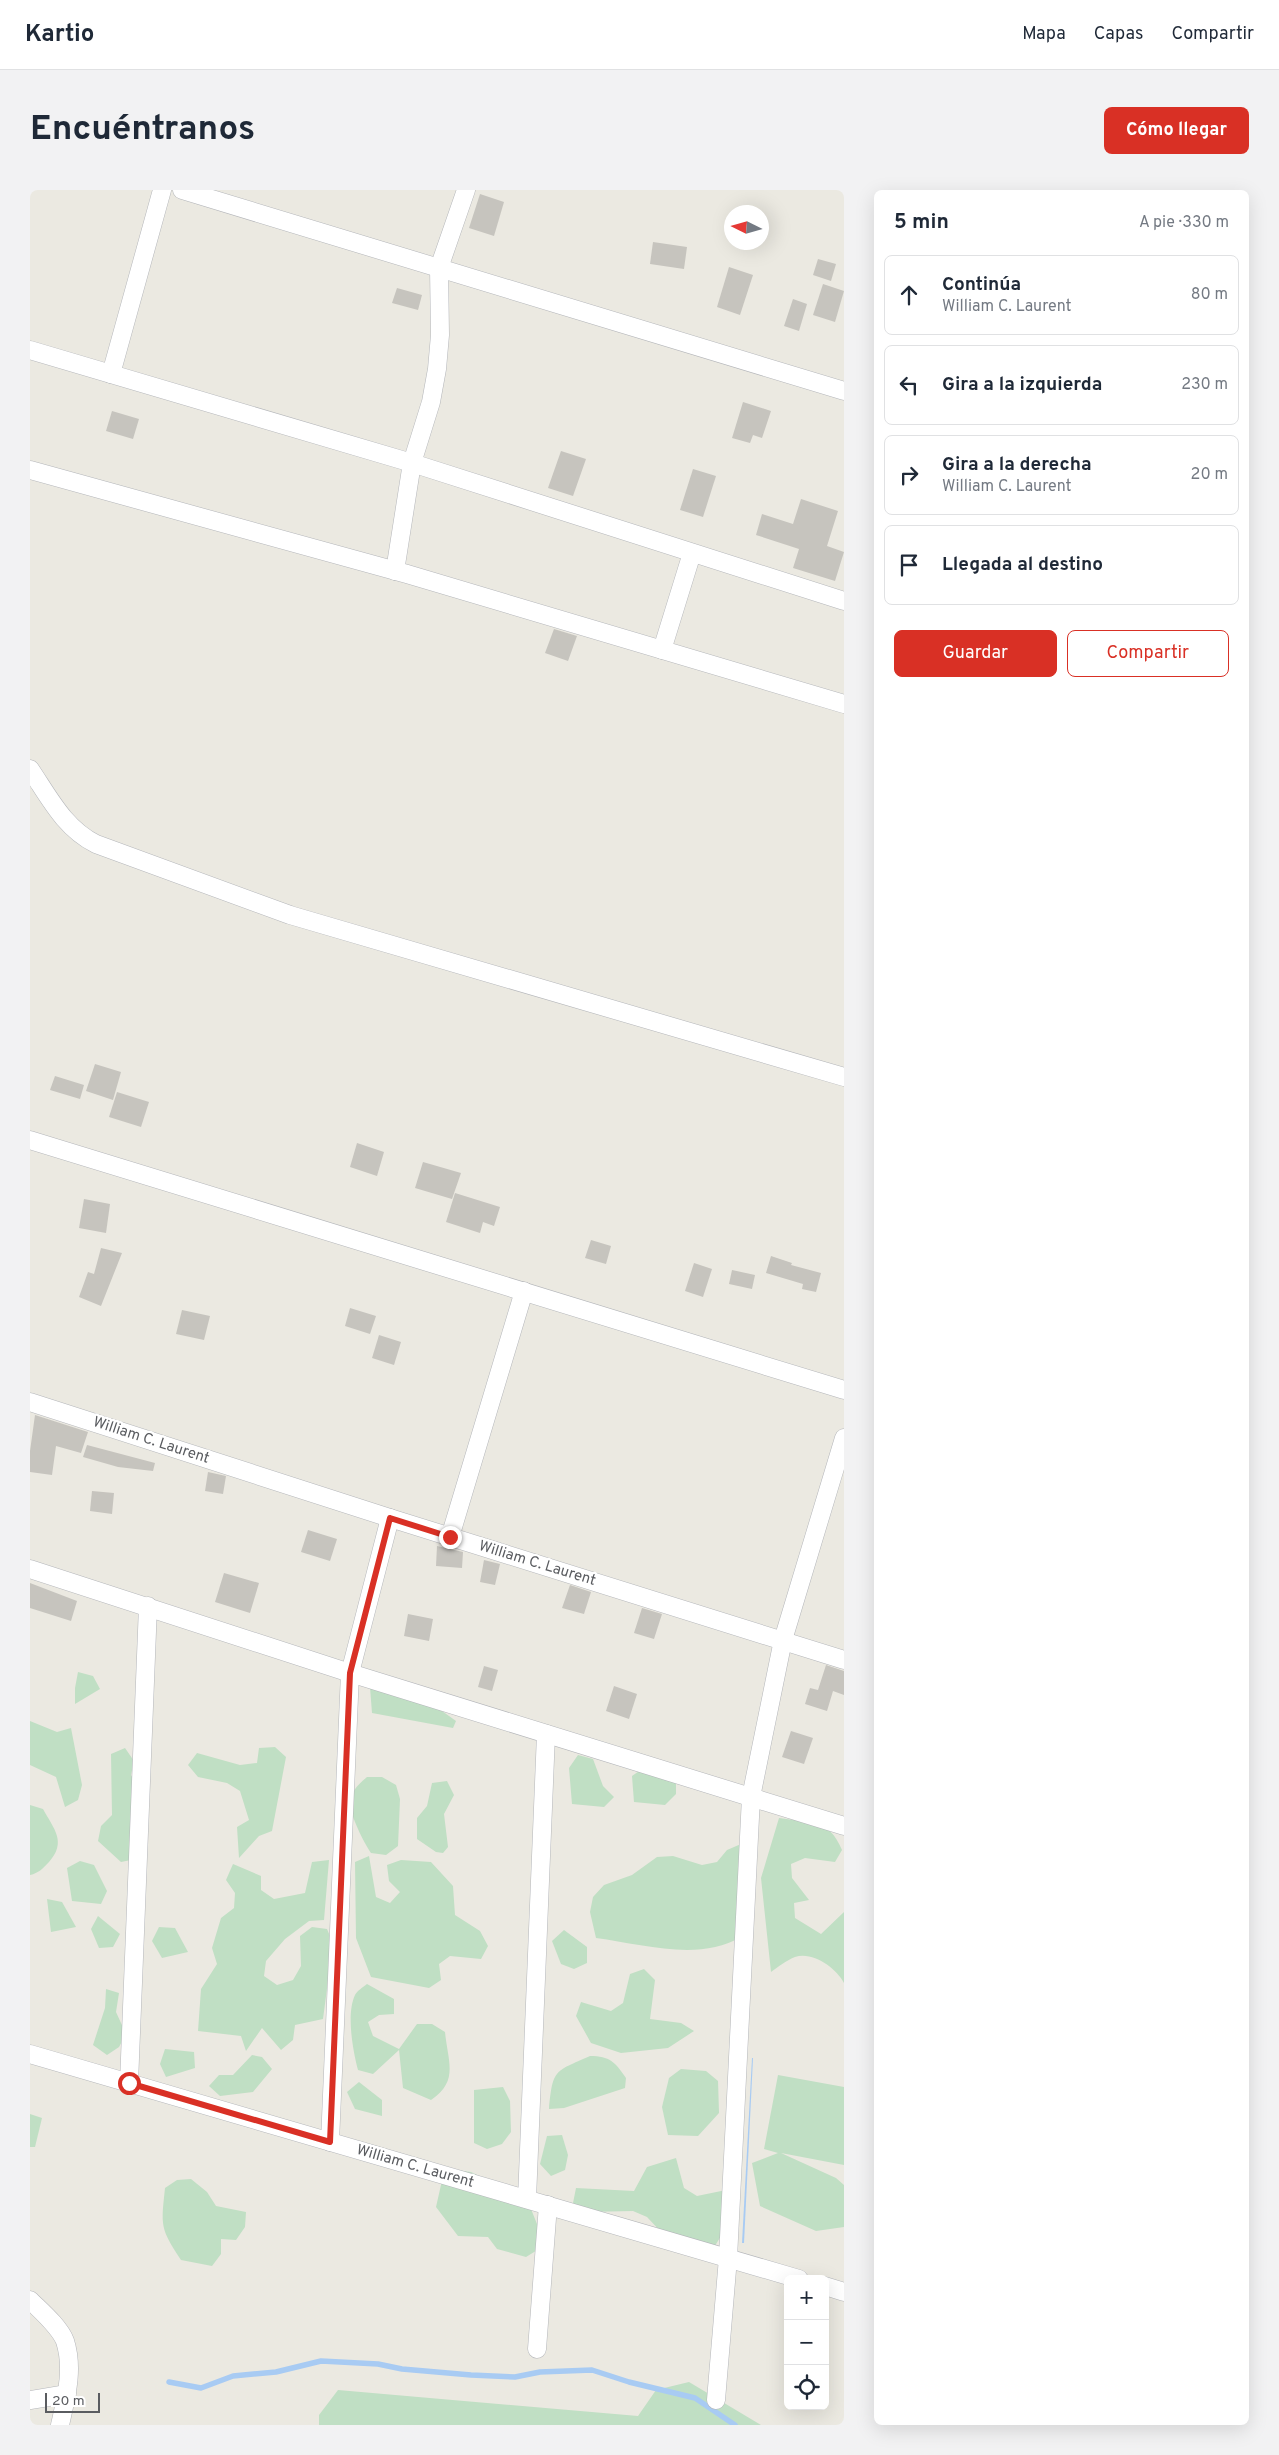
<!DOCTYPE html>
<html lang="es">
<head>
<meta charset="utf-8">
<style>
	body { margin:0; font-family:Overpass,sans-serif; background:#f2f2f3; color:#1f2937 }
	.controls { position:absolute; right:15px; bottom:15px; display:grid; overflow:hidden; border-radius:8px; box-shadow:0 5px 20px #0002 }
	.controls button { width:45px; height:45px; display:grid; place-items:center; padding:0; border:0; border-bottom:1px solid #e0e1e3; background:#fff; color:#1f2937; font:25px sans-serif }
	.compass { position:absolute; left:694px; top:15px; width:45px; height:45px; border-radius:50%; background:#fff; box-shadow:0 5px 20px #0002; rotate:275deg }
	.scale { position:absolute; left:15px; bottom:12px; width:55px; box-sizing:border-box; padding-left:5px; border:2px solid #5a5c60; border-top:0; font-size:14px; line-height:18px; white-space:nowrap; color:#5a5c60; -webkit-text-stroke:4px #fff; paint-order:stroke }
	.stop { position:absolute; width:15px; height:15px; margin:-11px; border:4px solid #d93025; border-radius:50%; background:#fff }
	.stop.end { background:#d93025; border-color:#fff; box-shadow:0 1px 5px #0008 }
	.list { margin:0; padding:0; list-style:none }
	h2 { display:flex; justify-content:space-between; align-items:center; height:65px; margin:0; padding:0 20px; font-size:21px }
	h2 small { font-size:16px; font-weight:400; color:#747a83 }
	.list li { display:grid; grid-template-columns:32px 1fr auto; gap:15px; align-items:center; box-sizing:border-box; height:80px; margin:0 10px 10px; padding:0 10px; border:1px solid #e0e1e3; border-radius:8px }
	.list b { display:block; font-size:19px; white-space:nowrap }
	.list p { margin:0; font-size:16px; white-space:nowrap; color:#747a83 }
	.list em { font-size:16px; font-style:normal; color:#747a83 }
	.actions { display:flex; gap:10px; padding:15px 20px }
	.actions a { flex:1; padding:11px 0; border:1px solid #d93025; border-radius:8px; text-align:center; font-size:18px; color:#d93025 }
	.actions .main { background:#d93025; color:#fff }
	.icon { flex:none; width:28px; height:28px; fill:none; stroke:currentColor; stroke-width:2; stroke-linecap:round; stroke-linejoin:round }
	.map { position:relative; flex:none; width:814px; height:2235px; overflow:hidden; border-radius:8px }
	header { display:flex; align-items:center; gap:30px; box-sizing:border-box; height:70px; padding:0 25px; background:#fff; border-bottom:1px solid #e0e1e3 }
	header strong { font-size:24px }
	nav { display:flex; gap:28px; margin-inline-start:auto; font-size:18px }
	.intro { display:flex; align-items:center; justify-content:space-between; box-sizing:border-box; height:120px; padding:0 30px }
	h1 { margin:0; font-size:35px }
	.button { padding:12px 22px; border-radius:8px; background:#d93025; color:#fff; font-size:18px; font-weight:700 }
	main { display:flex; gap:30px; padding:0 30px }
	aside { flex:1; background:#fff; border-radius:8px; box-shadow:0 5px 20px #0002 }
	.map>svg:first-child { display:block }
	.green { fill:#c0dfc4 }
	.water { fill:#a8cbf3 }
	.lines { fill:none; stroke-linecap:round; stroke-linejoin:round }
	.stream { stroke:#a8cbf3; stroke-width:5.5 }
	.building { fill:#c6c4be }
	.minor-casing { stroke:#b4b6ba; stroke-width:19 }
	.minor { stroke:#fff; stroke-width:18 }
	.route { stroke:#d93025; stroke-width:6 }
	.labels { text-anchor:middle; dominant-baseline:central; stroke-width:4.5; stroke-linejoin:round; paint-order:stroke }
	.street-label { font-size:15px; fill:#5a5c60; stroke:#fff }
</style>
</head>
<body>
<header>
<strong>Kartio</strong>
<nav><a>Mapa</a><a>Capas</a><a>Compartir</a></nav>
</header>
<div class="intro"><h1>Encuéntranos</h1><a class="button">Cómo llegar</a></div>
<main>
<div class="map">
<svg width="814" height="2235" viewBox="0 0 814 2235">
	<rect width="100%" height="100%" fill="#ebe9e1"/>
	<g class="green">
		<polygon points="48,1482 63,1486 70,1499 45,1514 45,1498"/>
		<polygon points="374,1494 426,1531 423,1538 342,1523 340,1497"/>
		<polygon points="0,1531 27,1542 41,1538 52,1595 48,1610 35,1617 26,1587 0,1575"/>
		<polygon points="245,1557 256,1567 242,1641 229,1646 209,1668 207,1637 219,1630 210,1601 197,1593 168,1587 158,1575 167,1563 210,1575 227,1573 229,1558"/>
		<polygon points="95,1558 104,1571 101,1585 115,1611 106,1669 91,1672 68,1651 71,1636 82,1625 81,1564"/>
		<polygon points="548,1565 563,1569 573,1596 584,1607 574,1617 542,1614 539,1578"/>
		<polygon points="615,1577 646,1588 646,1604 635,1615 604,1612 602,1586"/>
		<path d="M337,1587H352L366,1595L370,1609L368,1656L356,1665L341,1663C334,1653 320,1625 320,1613C320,1602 329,1594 337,1587Z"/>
		<polygon points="417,1591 424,1605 414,1624 418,1657 413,1663 406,1662 387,1649 387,1628 397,1616 402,1593"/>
		<path d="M0,1615L13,1619C24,1639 37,1652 19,1672C12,1679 9,1683 0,1685Z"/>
		<path d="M749,1628C780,1633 799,1628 812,1660L805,1672L775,1668L761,1674L762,1688L779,1710L764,1713L765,1728L791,1744L814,1722V1793C806,1778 783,1761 765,1767C757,1770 748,1777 741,1782L731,1688Z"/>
		<path d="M711,1654V1747C669,1772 612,1754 566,1748L560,1722L563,1707L574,1695L602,1685L627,1667L643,1666L672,1675L687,1672L697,1660Z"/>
		<polygon points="339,1666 346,1707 360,1713 370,1702 359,1691 357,1675 371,1670 401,1672 423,1696 425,1725 450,1741 458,1756 451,1769 420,1766 409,1774 411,1790 399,1798 341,1787 326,1748 325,1672"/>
		<polygon points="299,1670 294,1730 279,1731 255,1749 236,1771 234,1786 247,1795 263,1790 271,1776 270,1746 282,1737 297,1739 303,1753 293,1829 265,1835 263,1850 251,1860 232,1838 216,1861 211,1846 168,1841 171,1799 187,1774 182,1758 191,1728 204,1718 205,1703 196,1690 203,1674 231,1686 231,1700 244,1709 275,1703 282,1672"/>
		<polygon points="50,1671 64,1675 77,1701 71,1714 42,1711 37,1678"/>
		<polygon points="17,1709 32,1712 46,1737 21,1742"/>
		<polygon points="68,1726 90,1744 83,1757 69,1758 61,1739"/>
		<polygon points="129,1737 145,1738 158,1762 132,1768 122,1751"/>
		<polygon points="534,1740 557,1757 557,1773 544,1779 531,1774 522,1751"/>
		<polygon points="614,1779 625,1790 620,1829 651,1833 664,1841 638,1858 591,1863 561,1853 546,1826 551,1812 581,1821 593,1813 600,1784"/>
		<path d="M337,1794L364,1809V1824L349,1825L338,1832L343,1846L369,1859L387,1834H402L415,1842C418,1872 429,1891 401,1910L373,1898L369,1860L343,1884L328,1880C323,1861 316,1824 325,1805C327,1801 333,1797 337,1794Z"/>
		<polygon points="76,1799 89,1803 86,1822 96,1844 89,1857 77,1865 63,1855 75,1818"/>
		<polygon points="135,1859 164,1862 165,1878 136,1887 130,1874"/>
		<polygon points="222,1865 232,1867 242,1879 223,1902 190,1906 179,1896 189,1885 203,1885"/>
		<path d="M560,1866C580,1866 585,1872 596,1888L595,1898L534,1918L519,1919C523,1879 524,1882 560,1866Z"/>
		<polygon points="651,1879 676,1881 688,1891 689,1923 668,1946 638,1945 632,1917 639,1888"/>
		<polygon points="748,1885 814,1897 814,1975 751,1963 806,1988 814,1995 814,2037 786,2041 730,2016 722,1973 748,1963 734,1959"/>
		<polygon points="329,1892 352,1910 352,1926 325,1919 317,1902"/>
		<polygon points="473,1897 480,1911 481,1942 472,1954 457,1959 444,1953 444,1900"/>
		<polygon points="0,1924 12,1928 5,1957 0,1957"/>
		<polygon points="532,1945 538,1965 535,1980 521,1986 510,1974 517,1946"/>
		<polygon points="646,1968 654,1998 667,2006 696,2000 691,2046 680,2064 649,2061 617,2027 603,2021 556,2022 543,2013 546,1998 604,2001 617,1977"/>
		<polygon points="426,1980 441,1982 497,2009 511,2044 509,2059 496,2067 467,2059 458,2047 428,2046 406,2017 413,1986"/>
		<path d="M161,1989L177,2002L186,2016L216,2022L215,2037L206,2050L191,2049V2064L182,2076L151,2070C130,2038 131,2036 135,1998L147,1990Z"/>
		<polygon points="659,2192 731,2235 289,2235 289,2225 308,2200 608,2226 626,2200"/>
	</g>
	<polygon class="water" points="722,1868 723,1868 714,2053 712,2053"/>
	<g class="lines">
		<polyline class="stream" points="139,2192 171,2198 203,2186 246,2182 291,2171 348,2174 372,2179 441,2185 485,2187 510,2182 562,2180 599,2192 665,2208 705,2235"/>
	</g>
	<g class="building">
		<polygon points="450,4 474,12 464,46 439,38"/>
		<polygon points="623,52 657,57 654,79 620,74"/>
		<polygon points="788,69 806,74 801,91 783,85"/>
		<polygon points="699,77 723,85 710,125 687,117"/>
		<polygon points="793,94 814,101 805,132 783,125"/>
		<polygon points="367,98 392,105 388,120 362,113"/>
		<polygon points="763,109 777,114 769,141 754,136"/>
		<polygon points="713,212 741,221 732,248 723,245 720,253 702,248"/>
		<polygon points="82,221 109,229 103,249 76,241"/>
		<polygon points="531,261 556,269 543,306 518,298"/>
		<polygon points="663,279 686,286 673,327 650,320"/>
		<polygon points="771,309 808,321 797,356 814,362 805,391 763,378 769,359 726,345 732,324 763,334"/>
		<polygon points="524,439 547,446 538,471 515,463"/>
		<polygon points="65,874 91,882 83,910 56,901"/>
		<polygon points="25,886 54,895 50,909 20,900"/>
		<polygon points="87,902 119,912 111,937 79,927"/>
		<polygon points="327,953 354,962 347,986 320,977"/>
		<polygon points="393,972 431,983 422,1009 385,998"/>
		<polygon points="425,1003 470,1017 464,1036 453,1032 450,1043 416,1032"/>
		<polygon points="54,1009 80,1014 76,1043 49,1038"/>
		<polygon points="561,1050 581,1056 576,1074 555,1068"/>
		<polygon points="71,1058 92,1063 71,1116 49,1107 58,1082 64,1084"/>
		<polygon points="741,1066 762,1073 761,1075 791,1083 786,1102 772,1099 773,1094 736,1083"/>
		<polygon points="664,1073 682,1079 673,1107 655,1101"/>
		<polygon points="702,1080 725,1085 722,1099 699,1094"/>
		<polygon points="320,1118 346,1126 340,1144 315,1136"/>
		<polygon points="152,1120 180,1126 174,1150 146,1144"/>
		<polygon points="349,1145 371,1152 364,1175 342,1168"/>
		<polygon points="5,1225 58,1242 51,1263 26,1256 22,1285 0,1282 0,1261"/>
		<polygon points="57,1255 125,1273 123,1281 88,1277 53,1267"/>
		<polygon points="178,1282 196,1286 193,1304 175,1301"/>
		<polygon points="62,1301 84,1303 82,1324 60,1321"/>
		<polygon points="278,1340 307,1349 300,1371 271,1362"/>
		<polygon points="407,1356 433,1362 432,1378 406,1376"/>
		<polygon points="454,1370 470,1374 465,1395 450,1392"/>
		<polygon points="194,1383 229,1393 220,1423 185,1412"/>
		<polygon points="0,1393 47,1411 41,1431 0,1418"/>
		<polygon points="540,1395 561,1402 554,1424 532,1418"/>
		<polygon points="612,1418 632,1424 624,1449 604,1443"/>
		<polygon points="378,1424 403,1429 399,1451 374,1446"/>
		<polygon points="796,1475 814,1481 814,1505 803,1501 797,1521 775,1514 780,1498 788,1500"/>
		<polygon points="454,1476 468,1480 462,1501 448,1497"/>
		<polygon points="584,1496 607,1504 599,1529 576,1521"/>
		<polygon points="761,1541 783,1548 774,1574 752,1567"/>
	</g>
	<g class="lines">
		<g class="minor-casing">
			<g id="minor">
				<polyline points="152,0 814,201"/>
				<polyline points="0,160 382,273 814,411"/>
				<polyline points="81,184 132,0"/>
				<polyline points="0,280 377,384 814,514"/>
				<polyline points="365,381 382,273 401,212 407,179 410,145 409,78 436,0"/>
				<polyline points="632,460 662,363"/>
				<path d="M0,579C19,607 34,638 66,654L260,725L814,887"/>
				<polyline points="0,950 814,1200"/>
				<polyline points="0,1212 360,1328 814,1470"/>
				<polyline points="420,1347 494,1101"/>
				<polyline points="0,1379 320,1483 814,1636"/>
				<polyline points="0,1864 769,2089"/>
				<polyline points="99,1893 118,1416"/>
				<polyline points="300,1952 320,1483 360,1328"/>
				<polyline points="497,2009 516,1544"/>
				<polyline points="795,2096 814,2102"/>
				<path d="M0,2110C11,2121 29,2136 35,2151C44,2179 36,2208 30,2235"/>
				<polyline points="507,2159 518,2015"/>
				<polyline points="0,2210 37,2204"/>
				<polyline points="686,2210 698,2068 721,1607 753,1450 814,1248"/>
			</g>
		</g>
		<use href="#minor" class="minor"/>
	</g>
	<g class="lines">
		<polyline class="route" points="99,1893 300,1952 320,1483 360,1328 420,1347"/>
	</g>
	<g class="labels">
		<g class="street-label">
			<text transform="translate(121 1251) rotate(18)">William C. Laurent</text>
			<text transform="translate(507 1374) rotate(17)">William C. Laurent</text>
			<text transform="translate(385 1977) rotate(16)">William C. Laurent</text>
		</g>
	</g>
</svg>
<div class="controls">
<button>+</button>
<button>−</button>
<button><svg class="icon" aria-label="locate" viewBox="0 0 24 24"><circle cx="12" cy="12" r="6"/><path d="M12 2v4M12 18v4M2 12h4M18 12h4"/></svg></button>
</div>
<svg class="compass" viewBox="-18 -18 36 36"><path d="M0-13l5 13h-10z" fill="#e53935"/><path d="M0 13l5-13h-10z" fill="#747a83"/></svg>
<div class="scale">20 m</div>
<div class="stop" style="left:99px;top:1893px"></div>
<div class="stop end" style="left:420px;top:1347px"></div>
</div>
<aside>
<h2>5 min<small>A pie · 330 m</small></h2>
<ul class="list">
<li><svg class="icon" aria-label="ahead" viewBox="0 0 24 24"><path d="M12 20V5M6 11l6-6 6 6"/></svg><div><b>Continúa</b><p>William C. Laurent</p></div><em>80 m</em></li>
<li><svg class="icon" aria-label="left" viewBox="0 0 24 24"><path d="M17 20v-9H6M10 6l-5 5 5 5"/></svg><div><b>Gira a la izquierda</b></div><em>230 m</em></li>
<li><svg class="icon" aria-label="right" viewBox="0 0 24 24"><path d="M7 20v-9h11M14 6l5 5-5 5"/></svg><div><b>Gira a la derecha</b><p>William C. Laurent</p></div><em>20 m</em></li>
<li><svg class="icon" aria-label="arrive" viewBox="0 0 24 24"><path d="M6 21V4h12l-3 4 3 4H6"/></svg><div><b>Llegada al destino</b></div></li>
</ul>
<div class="actions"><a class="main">Guardar</a><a>Compartir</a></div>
</aside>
</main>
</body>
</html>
